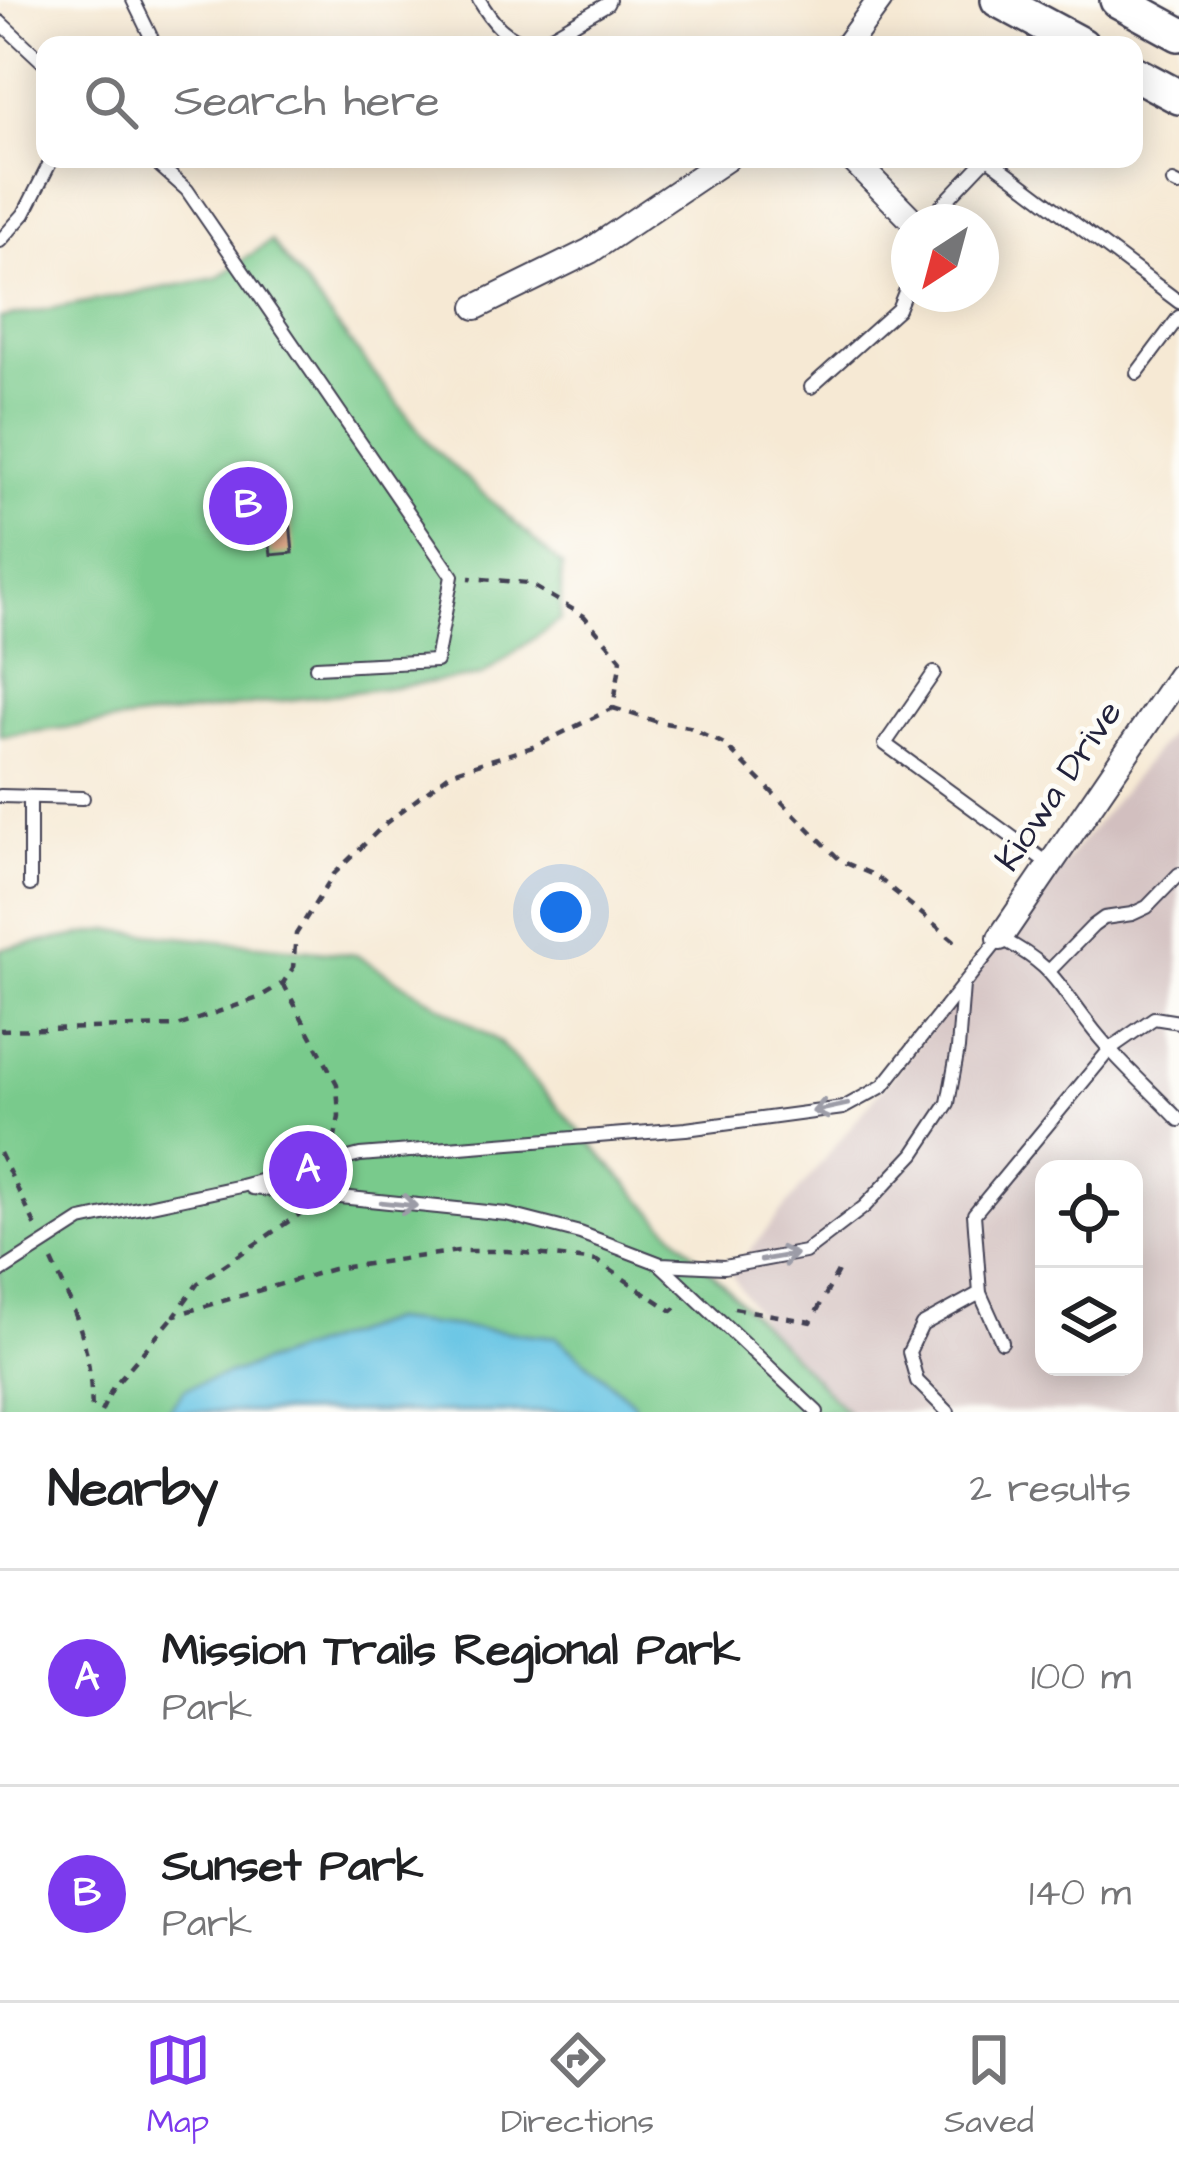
<!DOCTYPE html>
<html lang="en">
<head>
<meta charset="utf-8">
<style>
	body { margin:0; font-family:"Architects Daughter",sans-serif; background:#f6f6f6; color:#202124 }
	.controls { position:absolute; right:36px; bottom:36px; display:grid; overflow:hidden; border-radius:24px; box-shadow:0 6px 30px #0003 }
	.controls button { width:108px; height:108px; display:grid; place-items:center; padding:0; border:0; border-bottom:3px solid #e0e0e0; background:#fff; color:#202124; font:60px sans-serif }
	.compass { position:absolute; left:891px; top:204px; width:108px; height:108px; border-radius:50%; background:#fff; box-shadow:0 6px 30px #0003; rotate:216deg }
	.you { position:absolute; left:561px; top:912px; width:42px; height:42px; margin:-30px; border:9px solid #fff; border-radius:50%; background:#1a73e8; box-shadow:0 0 0 18px #1a73e833 }
	.badge { display:grid; place-items:center; width:78px; height:78px; border-radius:50%; background:#7c3aed; color:#fff; font-size:39px; font-weight:700 }
	.pin { position:absolute; translate:-50% -50%; border:6px solid #fff; box-shadow:0 3px 12px #0006 }
	.list { margin:0; padding:0; list-style:none }
	h2 { display:flex; justify-content:space-between; align-items:center; height:156px; margin:0; padding:0 48px; font-size:51px }
	h2 small { font-size:39px; font-weight:400; color:#757577 }
	.list li { display:grid; grid-template-columns:78px 1fr auto; gap:36px; align-items:center; box-sizing:border-box; height:216px; padding:0 48px; border-top:3px solid #e0e0e0 }
	.list b { display:block; font-size:45px; white-space:nowrap }
	.list p { margin:0; font-size:39px; white-space:nowrap; color:#757577 }
	.list em { font-size:39px; font-style:normal; color:#757577 }
	.icon { flex:none; width:66px; height:66px; fill:none; stroke:currentColor; stroke-width:2; stroke-linecap:round; stroke-linejoin:round }
	.map { position:relative; flex:none; width:1179px; height:1412px; overflow:hidden }
	.search { position:absolute; background:#fff; box-shadow:0 6px 30px #0003; left:36px; right:36px; top:36px; height:132px; display:flex; align-items:center; gap:30px; box-sizing:border-box; padding:0 42px; border-radius:24px; color:#757577; font-size:45px }
	.sheet { height:588px; background:#fff }
	nav { display:flex; justify-content:space-around; align-items:center; box-sizing:border-box; height:168px; border-top:3px solid #e0e0e0; background:#fff; font-size:33px; color:#757577 }
	nav a { display:grid; justify-items:center; gap:6px }
	nav .on { color:#7c3aed }
	.map>svg:first-child { display:block }
	.industrial { fill:#d2bfbf; fill-rule:evenodd }
	.green { fill:#79ca8c; stroke:#4e7664; stroke-width:3 }
	.water { fill:#66c4e4; stroke:#447390; stroke-width:3 }
	.building { fill:#e1a889 }
	.lines { fill:none; stroke-linecap:round; stroke-linejoin:round }
	.lane-casing { stroke:#424052; stroke-width:16 }
	.street-casing { stroke:#424052; stroke-width:28 }
	.secondary-casing { stroke:#424052; stroke-width:38 }
	.path { stroke:#424052; stroke-width:4.5; stroke-dasharray:9 9; stroke-linecap:butt }
	.lane { stroke:#fff; stroke-width:12 }
	.street { stroke:#fff; stroke-width:24 }
	.secondary { stroke:#fff; stroke-width:33 }
	.oneway { stroke:#9c9ca7 }
	.labels { text-anchor:middle; dominant-baseline:central; stroke-width:10; stroke-linejoin:round; paint-order:stroke }
	.street-label { font-size:36px; fill:#22223b; stroke:#fdfcf7 }
</style>
</head>
<body>
<div class="map">
<svg width="1179" height="1412" viewBox="0 0 1179 1412">
	<rect width="100%" height="100%" fill="#fdfcf7"/>
	<filter id="ink" filterUnits="userSpaceOnUse"><feTurbulence type="fractalNoise" baseFrequency=".00833" numOctaves="2"/><feDisplacementMap in="SourceGraphic" scale="24" xChannelSelector="R" yChannelSelector="G"/><feConvolveMatrix kernelMatrix="1 2 1 2 8 2 1 2 1" color-interpolation-filters="sRGB"/></filter>
	<filter id="wash" filterUnits="userSpaceOnUse"><feTurbulence type="fractalNoise" baseFrequency=".004" numOctaves="4" result="noise"/><feDisplacementMap in="SourceGraphic" scale="48" xChannelSelector="R" yChannelSelector="G"/><feGaussianBlur stdDeviation="2.7" result="paint"/><feColorMatrix in="noise" values="0 0 0 0 0 0 0 0 0 0 0 0 0 0 0 0 0 1.4 0 .05"/><feComposite in="paint" operator="in"/></filter>
	<g filter="url(#wash)">
		<rect width="100%" height="100%" fill="#f6e9d4"/>
		<path class="industrial" d="M1179,722V1412H821L731,1274ZM1044,1169H1134V1367H1044Z"/>
		<g class="green">
			<polygon points="271,241 431,446 562,566 560,620 481,676 0,736 0,318 217,278"/>
			<polygon points="109,930 356,955 498,1041 653,1212 847,1412 0,1412 0,949"/>
		</g>
		<polygon class="water" points="390,1320 557,1337 634,1403 634,1412 167,1412 186,1388"/>
		<g id="blocks">
			<polygon class="building" points="266,520 290,520 293,553 271,555"/>
		</g>
	</g>
	<g filter="url(#ink)">
		<use href="#blocks" fill-opacity="0" stroke="#424052" stroke-width="3"/>
		<g class="lines">
			<g class="lane-casing">
				<g id="lane">
					<polyline points="133,0 153,41"/>
					<path d="M479,0C493,23 504,37 531,45"/>
					<polyline points="0,22 45,64"/>
					<polyline points="536,45 607,4 609,0"/>
					<polyline points="152,159 187,190 452,576 436,661 316,667"/>
					<polyline points="989,159 1179,302"/>
					<polyline points="1173,182 1179,185"/>
					<polyline points="926,222 986,159"/>
					<polyline points="0,241 24,214 52,159"/>
					<polyline points="1137,373 1179,317"/>
					<polyline points="811,387 898,309 909,282"/>
					<polyline points="934,673 885,744 1049,864"/>
					<polyline points="0,796 83,798"/>
					<polyline points="30,885 30,797"/>
					<polyline points="1049,971 1093,926 1104,918 1132,914 1147,907 1179,874"/>
					<polyline points="252,1188 506,1214 580,1233 661,1264 724,1267 805,1252 864,1207 914,1154 948,1103 958,1049 963,985"/>
					<polyline points="661,1265 817,1412"/>
					<path d="M0,1272L81,1220L241,1186L360,1155L686,1129L843,1108L883,1086L1000,938C1052,965 1054,979 1088,1023C1114,1058 1149,1088 1179,1120"/>
					<polyline points="1002,1342 980,1293 974,1214 1111,1048 1154,1018 1179,1022"/>
					<polyline points="948,1412 917,1381 909,1352 922,1325 980,1293"/>
				</g>
			</g>
			<g class="street-casing">
				<g id="street">
					<polyline points="847,45 880,0"/>
					<polyline points="852,159 914,222"/>
					<polyline points="476,307 590,251 726,159"/>
					<polyline points="1000,938 1179,676"/>
				</g>
			</g>
			<g class="secondary-casing">
				<g id="secondary">
					<polyline points="998,0 1082,45"/>
					<polyline points="1117,0 1179,34"/>
					<polyline points="1134,73 1179,97"/>
				</g>
			</g>
			<g class="path">
				<polyline points="613,708 658,722 689,727 724,744 841,861 876,876 957,943"/>
				<polyline points="283,983 337,1084 339,1117 334,1142"/>
				<polyline points="0,1030 178,1026 258,998 283,983 293,968 296,934 334,874 386,823 452,772 536,746 613,708 621,659 584,616 528,583 469,578"/>
				<polyline points="0,1153 37,1229"/>
				<polyline points="304,1211 198,1283 175,1315 333,1269 458,1251 507,1251 597,1261 672,1311 678,1306"/>
				<path d="M52,1261C80,1322 90,1344 92,1412"/>
				<polyline points="734,1308 811,1322 842,1264"/>
				<polyline points="101,1412 113,1387 175,1315"/>
			</g>
			<use href="#lane" class="lane"/>
			<use href="#street" class="street"/>
			<use href="#secondary" class="secondary"/>
		</g>
		<defs><path id="oneway-shaft" d="M-6 0H5M1.5-3L5.5 0L1.5 3" fill="none" stroke-width="1.6" stroke-linecap="round" stroke-linejoin="round" transform="scale(3)"/></defs>
		<g class="oneway">
			<use href="#oneway-shaft" transform="translate(830 1108) rotate(168)"/>
			<use href="#oneway-shaft" transform="translate(399 1204) rotate(6)"/>
			<use href="#oneway-shaft" transform="translate(779 1257) rotate(-10)"/>
		</g>
	</g>
	<g class="labels">
		<g class="street-label">
			<text transform="translate(1059 786) rotate(-56)">Kiowa Drive</text>
		</g>
	</g>
</svg>
<div class="controls">
<button><svg class="icon" aria-label="locate" viewBox="0 0 24 24"><circle cx="12" cy="12" r="6"/><path d="M12 2v4M12 18v4M2 12h4M18 12h4"/></svg></button>
<button><svg class="icon" aria-label="layers" viewBox="0 0 24 24"><path d="M12 4l9 5-9 5-9-5zM3 14l9 5 9-5"/></svg></button>
</div>
<svg class="compass" viewBox="-18 -18 36 36"><path d="M0-13l5 13h-10z" fill="#e53935"/><path d="M0 13l5-13h-10z" fill="#757577"/></svg>
<div class="you"></div>
<div class="pin badge" style="left:308px;top:1170px">A</div>
<div class="pin badge" style="left:248px;top:506px">B</div>
<div class="search"><svg class="icon" aria-label="search" viewBox="0 0 24 24"><circle cx="10" cy="10" r="6"/><path d="M15 15l6 6"/></svg>Search here</div>
</div>
<section class="sheet">
<h2>Nearby<small>2 results</small></h2>
<ul class="list">
<li><span class="badge">A</span><div><b>Mission Trails Regional Park</b><p>Park</p></div><em>100 m</em></li>
<li><span class="badge">B</span><div><b>Sunset Park</b><p>Park</p></div><em>140 m</em></li>
</ul>
</section>
<nav>
<a class="on"><svg class="icon" aria-label="map" viewBox="0 0 24 24"><path d="M3 6l6-2 6 2 6-2v14l-6 2-6-2-6 2zM9 4v14M15 6v14"/></svg>Map</a>
<a><svg class="icon" aria-label="directions" viewBox="0 0 24 24"><path d="M12 3l9 9-9 9-9-9zM9 14v-3h6M13 9l2 2-2 2"/></svg>Directions</a>
<a><svg class="icon" aria-label="saved" viewBox="0 0 24 24"><path d="M7 4h10v16l-5-4-5 4z"/></svg>Saved</a>
</nav>
</body>
</html>
